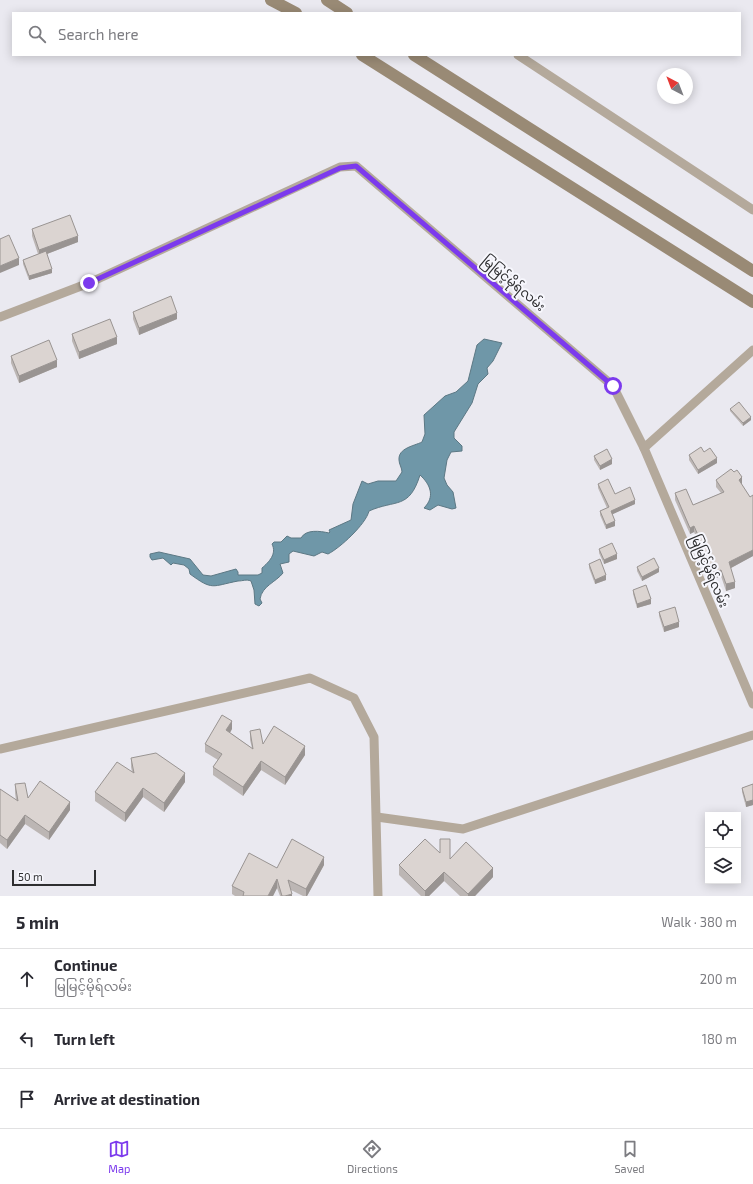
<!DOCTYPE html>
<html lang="en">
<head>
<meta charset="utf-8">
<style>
	body { margin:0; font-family:"Exo 2","Noto Sans Myanmar",sans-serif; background:#f7f7f7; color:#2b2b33 }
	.controls { position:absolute; right:12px; bottom:12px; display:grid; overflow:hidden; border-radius:0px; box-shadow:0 2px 10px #0003 }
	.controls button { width:36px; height:36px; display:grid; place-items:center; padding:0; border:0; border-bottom:1px solid #e1e1e2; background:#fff; color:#2b2b33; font:20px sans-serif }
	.compass { position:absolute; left:657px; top:68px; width:36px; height:36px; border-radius:50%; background:#fff; box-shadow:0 2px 10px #0003; rotate:318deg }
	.scale { position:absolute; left:12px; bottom:10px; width:84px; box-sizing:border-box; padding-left:4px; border:2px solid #2e2e30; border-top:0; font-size:11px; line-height:14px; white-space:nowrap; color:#2e2e30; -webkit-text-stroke:3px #f7f7fd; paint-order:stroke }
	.stop { position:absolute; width:12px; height:12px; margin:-9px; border:3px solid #7c3aed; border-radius:50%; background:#fff }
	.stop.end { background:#7c3aed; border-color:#fff; box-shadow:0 1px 4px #0008 }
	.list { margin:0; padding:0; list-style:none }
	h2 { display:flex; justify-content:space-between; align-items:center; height:52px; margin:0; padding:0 16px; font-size:17px }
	h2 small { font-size:13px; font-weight:400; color:#7c7c81 }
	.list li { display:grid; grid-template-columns:26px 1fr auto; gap:12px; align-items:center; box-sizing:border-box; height:60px; padding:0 16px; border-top:1px solid #e1e1e2 }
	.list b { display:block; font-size:15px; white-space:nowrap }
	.list p { margin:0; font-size:13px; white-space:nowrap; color:#7c7c81 }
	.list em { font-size:13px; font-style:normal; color:#7c7c81 }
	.icon { flex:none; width:22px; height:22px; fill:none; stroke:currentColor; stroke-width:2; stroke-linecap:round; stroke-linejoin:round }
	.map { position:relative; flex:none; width:753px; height:896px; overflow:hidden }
	.search { position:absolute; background:#fff; box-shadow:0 2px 10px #0003; left:12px; right:12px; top:12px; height:44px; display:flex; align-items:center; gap:10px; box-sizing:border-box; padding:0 14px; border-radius:0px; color:#7c7c81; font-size:15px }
	.sheet { height:232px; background:#fff }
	nav { display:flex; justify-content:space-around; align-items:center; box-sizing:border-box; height:56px; border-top:1px solid #e1e1e2; background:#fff; font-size:11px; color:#7c7c81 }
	nav a { display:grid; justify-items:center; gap:2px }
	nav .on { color:#7c3aed }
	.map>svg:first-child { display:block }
	.water { fill:#6f97a8; stroke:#5c7884 }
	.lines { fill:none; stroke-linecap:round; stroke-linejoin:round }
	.minor { stroke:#b4a99b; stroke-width:9 }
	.secondary { stroke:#998a75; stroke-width:12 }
	.wall { fill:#bcb6b4 }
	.shaded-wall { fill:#999492 }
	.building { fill:#dbd4d1; stroke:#999492 }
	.route { stroke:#7c3aed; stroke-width:5 }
	.labels { text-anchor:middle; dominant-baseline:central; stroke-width:4; stroke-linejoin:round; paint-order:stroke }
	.street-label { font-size:13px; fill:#2e2e30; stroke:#f7f7fd }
</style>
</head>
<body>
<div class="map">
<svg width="753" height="896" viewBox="0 0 753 896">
	<rect width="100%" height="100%" fill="#eae9f0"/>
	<path class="water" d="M484,339L502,343L493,361L487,368L488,374L478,384L472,403L454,432V438L462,446V451L451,452L447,460L444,478L447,485L453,492L456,508L452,509L438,505L430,510L424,508C435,497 431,485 420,475C409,510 396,499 369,511C366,524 340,548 328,554L322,552L314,556L293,551L289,554V562L280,564L283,573C276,582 262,586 260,599L262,603L259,606L255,604L254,590L251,581C246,579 243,581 238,581C212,586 213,591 190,574L189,569L184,565L173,563L171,565L163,558L152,560L150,557V554L159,552L190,559L203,575L211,576L236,569L238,572V575H258L262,573V568C269,562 277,554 272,544L274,542H281L287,536L291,538H301C306,529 320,531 329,533L330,532L329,530L351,520L353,504L362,481L368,484L378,481H396L402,472C402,468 399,464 399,460C398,448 414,446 422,442L425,434L424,415L445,396L456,392L468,381L477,345Z"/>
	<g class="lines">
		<g class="minor">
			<polyline points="518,55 753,210"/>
			<polyline points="0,317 89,283 340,167 356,166 613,386 644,448 753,350"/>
			<polyline points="644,448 753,704"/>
			<polyline points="0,749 310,678 354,698 374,737 378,896"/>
			<polyline points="377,817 463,829 753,735"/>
		</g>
		<g class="secondary">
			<polyline points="271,0 296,13"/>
			<polyline points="327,0 347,13"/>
			<polyline points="362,55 753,302"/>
			<polyline points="414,55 753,271"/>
		</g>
	</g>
	<g class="wall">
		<polygon points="32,229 78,242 47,254 52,273 29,280 23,264 23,260 38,254 32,236"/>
		<polygon points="133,312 177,319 139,335 133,319"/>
		<polygon points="72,334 117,344 79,359 72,341"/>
		<polygon points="11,356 57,367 19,383 11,363"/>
		<polygon points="730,409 751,420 743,426 730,411"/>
		<polygon points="704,452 717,463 698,474 689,460 689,455"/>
		<polygon points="594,456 612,464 600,470 594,460"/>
		<polygon points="716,480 742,484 742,485 750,497 753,495 753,556 731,568 735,588 726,591 721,576 709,581 704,567 704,561 705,560 701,548 694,532 690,534 675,500 675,493 693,505 721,493 716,487"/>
		<polygon points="598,484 615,494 635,504 612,514 615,526 606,529 600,515 600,511 607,508 598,488"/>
		<polygon points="599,549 617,559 604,564 599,553"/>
		<polygon points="589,564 606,580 595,584 589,568"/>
		<polygon points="637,567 659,572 642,581 637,571"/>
		<polygon points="633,590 651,604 637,608 633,594"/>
		<polygon points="659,612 679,627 664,632 659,616"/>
		<polygon points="232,729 230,733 252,748 250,740 250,731 263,744 305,755 285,785 261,770 243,796 213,775 213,767 218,760 205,752 205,744"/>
		<polygon points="131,758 185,782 164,812 143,797 125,822 95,801 95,792 132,772 131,767"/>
		<polygon points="15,784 28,798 70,810 49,840 25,824 7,849 0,843 0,789 16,800 15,793"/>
		<polygon points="753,784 753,805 746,807 742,792 742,788"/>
		<polygon points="440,853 450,859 493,877 475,896 460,896 444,881 429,896 421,896 399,875 399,865"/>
		<polygon points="324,865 307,896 303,896 291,890 292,896 280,896 277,888 273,896 235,896 232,894 232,886 277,868"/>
	</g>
	<g class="shaded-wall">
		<polygon points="78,236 78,242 39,257 39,250"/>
		<polygon points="19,258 19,265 0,273 0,266"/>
		<polygon points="52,269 52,273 29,280 29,276"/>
		<polygon points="177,313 177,319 139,335 139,328"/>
		<polygon points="117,337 117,344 79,359 79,352"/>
		<polygon points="57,360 57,367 19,383 19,376"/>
		<polygon points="751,417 751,420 743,426 743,423"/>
		<polygon points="717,458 717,463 698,474 698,470"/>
		<polygon points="612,459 612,464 600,470 600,466"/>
		<polygon points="742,477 742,484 739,487 739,480"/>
		<polygon points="635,500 635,504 611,515 611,511"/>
		<polygon points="615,521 615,526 606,529 606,525"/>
		<polygon points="694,526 694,532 690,534 690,528"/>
		<polygon points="753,550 753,556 729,569 729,562"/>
		<polygon points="617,554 617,559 604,564 604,560"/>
		<polygon points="659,568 659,572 642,581 642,577"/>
		<polygon points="721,570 721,576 709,581 709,574"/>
		<polygon points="606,575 606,580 595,584 595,580"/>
		<polygon points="735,582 735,588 726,591 726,584"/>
		<polygon points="651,599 651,604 637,608 637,604"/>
		<polygon points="679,622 679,627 664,632 664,627"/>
		<polygon points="232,721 232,729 226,739 226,730"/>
		<polygon points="305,746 305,755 285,785 285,777"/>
		<polygon points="261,761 261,770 243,796 243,787"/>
		<polygon points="185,773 185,782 164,812 164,803"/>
		<polygon points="143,788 143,797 125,822 125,813"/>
		<polygon points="753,800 753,805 746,807 746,802"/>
		<polygon points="70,802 70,810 49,840 49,832"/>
		<polygon points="25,815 25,824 7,849 7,840"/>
		<polygon points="324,857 324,865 307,896 306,896 306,889"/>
		<polygon points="493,868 493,877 475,896 468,896 468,894"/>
		<polygon points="444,872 444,881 429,896 425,896 425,891"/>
		<polygon points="277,879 277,888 273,896 268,896"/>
		<polygon points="292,894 292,896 285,896"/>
	</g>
	<g class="building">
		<polygon points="70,215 78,236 39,250 32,229"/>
		<polygon points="9,235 19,258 0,266 0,239"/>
		<polygon points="46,251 52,269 29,276 23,260"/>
		<polygon points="171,296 177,313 139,328 133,312"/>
		<polygon points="110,319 117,337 79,352 72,334"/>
		<polygon points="49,340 57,360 19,376 11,356"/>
		<polygon points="739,402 751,417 743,423 730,409"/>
		<polygon points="701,447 704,452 710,448 717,458 698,470 689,455"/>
		<polygon points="607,449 612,459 600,466 594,456"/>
		<polygon points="731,469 734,472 737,470 742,477 739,480 750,497 753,495 753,550 729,562 735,582 726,584 721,570 709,574 704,561 707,559 701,542 694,526 690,528 675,493 686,489 693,505 724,492 716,480"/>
		<polygon points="608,479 615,494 630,487 635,500 611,511 615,521 606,525 600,511 609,507 598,484"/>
		<polygon points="612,543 617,554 604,560 599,549"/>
		<polygon points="654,558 659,568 642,577 637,567"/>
		<polygon points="600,559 606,575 595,580 589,564"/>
		<polygon points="646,585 651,599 637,604 633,590"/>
		<polygon points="675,607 679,622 664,627 659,612"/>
		<polygon points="222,715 232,721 226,730 253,749 250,731 260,729 263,744 274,726 305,746 285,777 261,761 243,787 213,767 222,754 205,744"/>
		<polygon points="156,753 185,773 164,803 143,788 125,813 95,792 117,762 134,773 131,758"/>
		<polygon points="40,781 70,802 49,832 25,815 7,840 0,835 0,789 18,801 15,784 25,783 28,798"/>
		<polygon points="753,784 753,800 746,802 742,788"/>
		<polygon points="292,839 324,857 306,889 288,880 292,894 285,896 282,896 277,879 268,896 243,896 244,892 232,886 249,853 277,868"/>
		<polygon points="425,839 440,853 440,839 450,839 450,859 466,842 493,868 468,894 444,872 425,891 399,865"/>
	</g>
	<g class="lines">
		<polyline class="route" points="89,283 340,168 356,166 613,386"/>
	</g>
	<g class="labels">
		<g class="street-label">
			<text transform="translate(514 283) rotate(40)">မြမြင့်မိုရ်လမ်း</text>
			<text transform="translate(710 571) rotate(67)">မြမြင့်မိုရ်လမ်း</text>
		</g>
	</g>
</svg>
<div class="controls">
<button><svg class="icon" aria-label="locate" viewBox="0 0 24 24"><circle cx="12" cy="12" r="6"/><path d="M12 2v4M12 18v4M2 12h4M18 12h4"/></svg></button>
<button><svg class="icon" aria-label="layers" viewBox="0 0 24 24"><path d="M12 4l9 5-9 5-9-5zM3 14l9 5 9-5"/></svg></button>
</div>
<svg class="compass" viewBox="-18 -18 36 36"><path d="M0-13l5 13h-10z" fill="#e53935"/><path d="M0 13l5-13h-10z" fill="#7c7c81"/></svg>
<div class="scale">50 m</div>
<div class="stop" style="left:613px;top:386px"></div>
<div class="stop end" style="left:89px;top:283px"></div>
<div class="search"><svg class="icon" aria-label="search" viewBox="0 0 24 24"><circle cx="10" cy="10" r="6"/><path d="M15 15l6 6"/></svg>Search here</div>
</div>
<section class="sheet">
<h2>5 min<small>Walk · 380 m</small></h2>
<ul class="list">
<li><svg class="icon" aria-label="ahead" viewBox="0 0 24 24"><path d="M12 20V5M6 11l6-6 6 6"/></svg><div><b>Continue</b><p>မြမြင့်မိုရ်လမ်း</p></div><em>200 m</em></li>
<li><svg class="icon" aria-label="left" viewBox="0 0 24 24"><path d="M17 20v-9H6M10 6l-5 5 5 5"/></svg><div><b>Turn left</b></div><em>180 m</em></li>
<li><svg class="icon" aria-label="arrive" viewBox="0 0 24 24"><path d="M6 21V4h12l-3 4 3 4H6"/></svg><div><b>Arrive at destination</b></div></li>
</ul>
</section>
<nav>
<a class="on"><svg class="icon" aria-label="map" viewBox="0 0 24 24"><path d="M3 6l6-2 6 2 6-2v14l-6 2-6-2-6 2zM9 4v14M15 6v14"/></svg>Map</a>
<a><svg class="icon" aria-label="directions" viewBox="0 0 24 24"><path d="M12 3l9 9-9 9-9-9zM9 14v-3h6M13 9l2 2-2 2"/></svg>Directions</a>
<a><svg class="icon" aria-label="saved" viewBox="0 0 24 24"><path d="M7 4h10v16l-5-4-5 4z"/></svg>Saved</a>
</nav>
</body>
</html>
